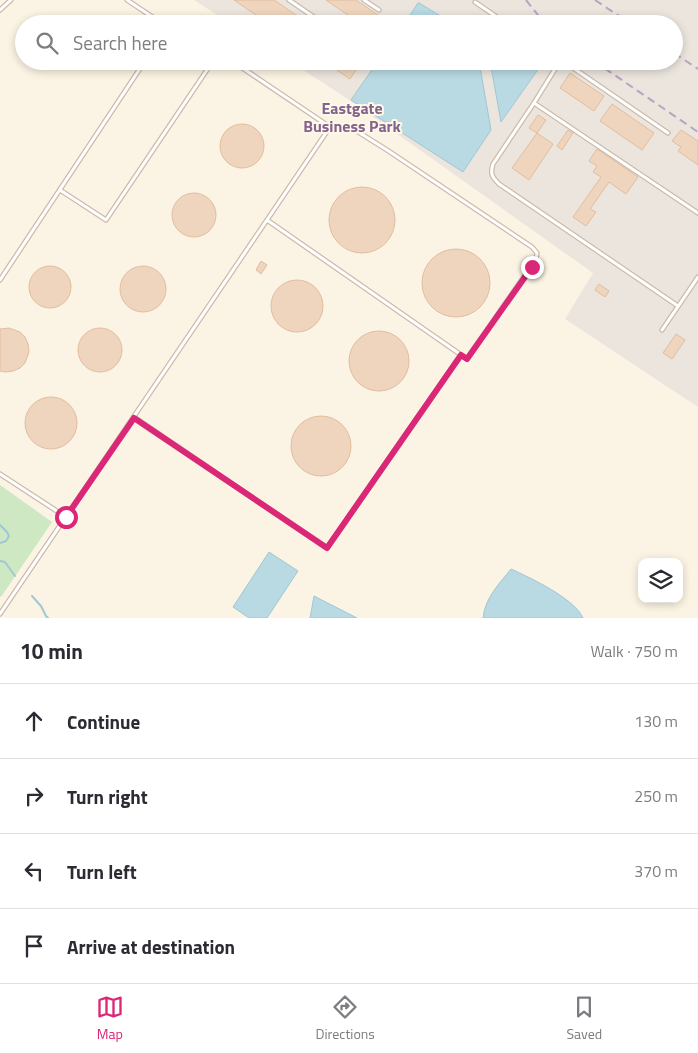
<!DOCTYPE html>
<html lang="en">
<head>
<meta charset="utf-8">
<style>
	body { margin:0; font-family:"Titillium Web",sans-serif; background:#f2f2f3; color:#2b2b33 }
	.controls { position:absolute; right:15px; bottom:15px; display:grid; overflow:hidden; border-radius:10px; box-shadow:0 2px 8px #0003 }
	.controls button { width:45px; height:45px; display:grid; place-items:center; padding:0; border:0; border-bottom:1px solid #e1e1e2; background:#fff; color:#2b2b33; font:25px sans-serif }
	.stop { position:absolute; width:15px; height:15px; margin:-11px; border:4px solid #db2777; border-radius:50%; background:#fff }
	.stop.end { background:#db2777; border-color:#fff; box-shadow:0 1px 5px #0008 }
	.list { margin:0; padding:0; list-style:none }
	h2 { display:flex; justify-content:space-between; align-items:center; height:65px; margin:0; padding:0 20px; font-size:21px }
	h2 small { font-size:16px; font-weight:400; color:#7c7c81 }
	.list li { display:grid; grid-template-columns:32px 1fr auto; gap:15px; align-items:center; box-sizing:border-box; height:75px; padding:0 20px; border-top:1px solid #e1e1e2 }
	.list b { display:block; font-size:19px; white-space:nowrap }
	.list em { font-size:16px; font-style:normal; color:#7c7c81 }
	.icon { flex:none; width:28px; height:28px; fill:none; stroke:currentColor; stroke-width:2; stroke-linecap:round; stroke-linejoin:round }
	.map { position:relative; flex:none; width:698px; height:618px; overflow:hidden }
	.search { position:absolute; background:#fff; box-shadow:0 2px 8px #0003; left:15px; right:15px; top:15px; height:55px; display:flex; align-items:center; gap:12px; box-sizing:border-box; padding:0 18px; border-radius:28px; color:#7c7c81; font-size:19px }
	.sheet { height:365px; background:#fff }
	nav { display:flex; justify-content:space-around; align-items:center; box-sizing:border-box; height:70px; border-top:1px solid #e1e1e2; background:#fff; font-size:14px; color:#7c7c81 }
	nav a { display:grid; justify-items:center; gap:2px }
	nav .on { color:#db2777 }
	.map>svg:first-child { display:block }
	.industrial { fill:#ebe5de }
	.green { fill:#cee8c3 }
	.water { fill:#b9d9e3; stroke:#a0c7d4 }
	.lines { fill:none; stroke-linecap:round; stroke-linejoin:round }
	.stream { stroke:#a0c7d4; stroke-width:2 }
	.building { fill:#efd5bd; stroke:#e1bd9e }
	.lane-casing { stroke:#ccbcab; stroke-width:5.5 }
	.lane { stroke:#fff; stroke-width:3 }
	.rail { stroke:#b7a3c3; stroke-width:2; stroke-dasharray:8 5; stroke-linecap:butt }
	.route { stroke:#db2777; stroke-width:6 }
	.labels { text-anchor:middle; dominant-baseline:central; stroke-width:4; stroke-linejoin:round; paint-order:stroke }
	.neighbourhood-label { font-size:16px; font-weight:bold; fill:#84638e; stroke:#fef8e9 }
</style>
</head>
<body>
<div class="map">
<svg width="698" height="618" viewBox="0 0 698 618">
	<rect width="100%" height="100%" fill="#fbf4e4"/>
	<polygon class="industrial" points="194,0 698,0 698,407 565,319 593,273 345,97 289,61 674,61 674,24 231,24"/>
	<polygon class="green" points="0,485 52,522 1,597 0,596"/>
	<g class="water">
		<polygon points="418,3 419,3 454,24 404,24"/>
		<polygon points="378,61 479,61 491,130 463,172 351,100"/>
		<polygon points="490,61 544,61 501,122"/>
		<polygon points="269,552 298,571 267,618 249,618 233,607"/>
		<path d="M511,569C531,578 575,599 583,618H483C485,598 499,584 511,569Z"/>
		<polygon points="314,596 357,618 310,618"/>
	</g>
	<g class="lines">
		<g class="stream">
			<polyline points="0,525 7,532 9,536 6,541 0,543"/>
			<polyline points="0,561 5,562 15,576"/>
			<polyline points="32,596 41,606 46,616 48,618"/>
		</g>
	</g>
	<g class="building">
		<polygon points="234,0 274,0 309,24 269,24"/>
		<polygon points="326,0 356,0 391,24 361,24"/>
		<polygon points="324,61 362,61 350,79"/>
		<polygon points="570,73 604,96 594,111 560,88"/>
		<polygon points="612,104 654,133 642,150 600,121"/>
		<polygon points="538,115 546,120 537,133 529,128"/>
		<circle cx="242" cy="146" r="22"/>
		<polygon points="568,130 573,133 562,150 557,146"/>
		<polygon points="681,130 698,141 698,165 678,151 681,147 672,141"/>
		<polygon points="537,133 553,144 529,180 512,168"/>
		<polygon points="597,149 638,177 626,194 609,182 590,209 596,212 586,226 573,217 601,177 593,172 597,166 589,161"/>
		<circle cx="362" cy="220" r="33"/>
		<circle cx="194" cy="215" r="22"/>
		<circle cx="456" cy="283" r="34"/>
		<polygon points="261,261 267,265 261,274 256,270"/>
		<circle cx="50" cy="287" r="21"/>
		<circle cx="143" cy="289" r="23"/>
		<circle cx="297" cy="306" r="26"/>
		<polygon points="599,284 609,291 605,297 595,290"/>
		<circle cx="100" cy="350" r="22"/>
		<polygon points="9,328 20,332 25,337 28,344 29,352 25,363 20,368 13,371 5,372 0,371 0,329"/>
		<circle cx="379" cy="361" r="30"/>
		<polygon points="676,334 685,340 672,359 663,353"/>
		<circle cx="51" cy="423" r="26"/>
		<circle cx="321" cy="446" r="30"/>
	</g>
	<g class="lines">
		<g class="lane-casing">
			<g id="lane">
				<polyline points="127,0 163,24"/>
				<polyline points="289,0 324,24"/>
				<polyline points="364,0 379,10"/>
				<polyline points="475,2 507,24"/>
				<polyline points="0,10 11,0"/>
				<polyline points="232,61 330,127"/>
				<polyline points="560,61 534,103 698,213"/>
				<polyline points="563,61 668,133"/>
				<path d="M534,103L493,164C490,174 492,177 499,184L678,306"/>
				<polyline points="60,190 106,220 213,61"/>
				<polyline points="0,280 145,61"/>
				<polyline points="662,330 698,277"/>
				<polyline points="134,417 327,548 461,355"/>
				<polyline points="0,474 66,517"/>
				<polyline points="0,614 330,127 355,130 387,150 532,247 537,253 536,259 467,359 267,220"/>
			</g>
		</g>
		<use href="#lane" class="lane"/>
		<g class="rail">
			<polyline points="526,0 545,24"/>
			<polyline points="595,0 631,24"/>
			<polyline points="674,53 698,69"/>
			<polyline points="594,61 698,132"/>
		</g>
	</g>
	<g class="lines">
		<polyline class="route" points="66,517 134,418 327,548 461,355 467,359 532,267"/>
	</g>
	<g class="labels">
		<g class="neighbourhood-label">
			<text x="352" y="108">Eastgate<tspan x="352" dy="18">Business Park</tspan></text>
		</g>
	</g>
</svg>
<div class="controls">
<button><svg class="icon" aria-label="layers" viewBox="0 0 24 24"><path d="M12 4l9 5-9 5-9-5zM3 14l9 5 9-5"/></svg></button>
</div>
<div class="stop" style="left:66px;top:517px"></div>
<div class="stop end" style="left:532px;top:267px"></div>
<div class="search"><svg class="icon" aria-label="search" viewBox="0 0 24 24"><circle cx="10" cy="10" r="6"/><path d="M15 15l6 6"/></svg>Search here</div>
</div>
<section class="sheet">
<h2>10 min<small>Walk · 750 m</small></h2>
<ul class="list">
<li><svg class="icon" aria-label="ahead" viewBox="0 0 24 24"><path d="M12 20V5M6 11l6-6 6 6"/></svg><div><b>Continue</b></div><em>130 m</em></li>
<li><svg class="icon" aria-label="right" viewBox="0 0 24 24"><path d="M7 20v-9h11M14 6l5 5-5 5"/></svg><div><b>Turn right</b></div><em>250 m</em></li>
<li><svg class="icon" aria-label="left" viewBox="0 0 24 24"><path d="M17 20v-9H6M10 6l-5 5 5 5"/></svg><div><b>Turn left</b></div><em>370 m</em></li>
<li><svg class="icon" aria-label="arrive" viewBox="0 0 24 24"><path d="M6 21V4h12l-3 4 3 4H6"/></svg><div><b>Arrive at destination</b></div></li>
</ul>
</section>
<nav>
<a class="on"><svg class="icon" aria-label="map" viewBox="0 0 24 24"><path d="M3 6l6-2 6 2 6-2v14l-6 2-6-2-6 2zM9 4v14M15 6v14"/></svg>Map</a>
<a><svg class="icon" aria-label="directions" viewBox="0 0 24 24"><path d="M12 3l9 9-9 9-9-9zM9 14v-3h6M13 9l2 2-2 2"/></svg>Directions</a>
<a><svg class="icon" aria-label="saved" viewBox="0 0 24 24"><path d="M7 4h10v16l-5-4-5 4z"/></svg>Saved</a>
</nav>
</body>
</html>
